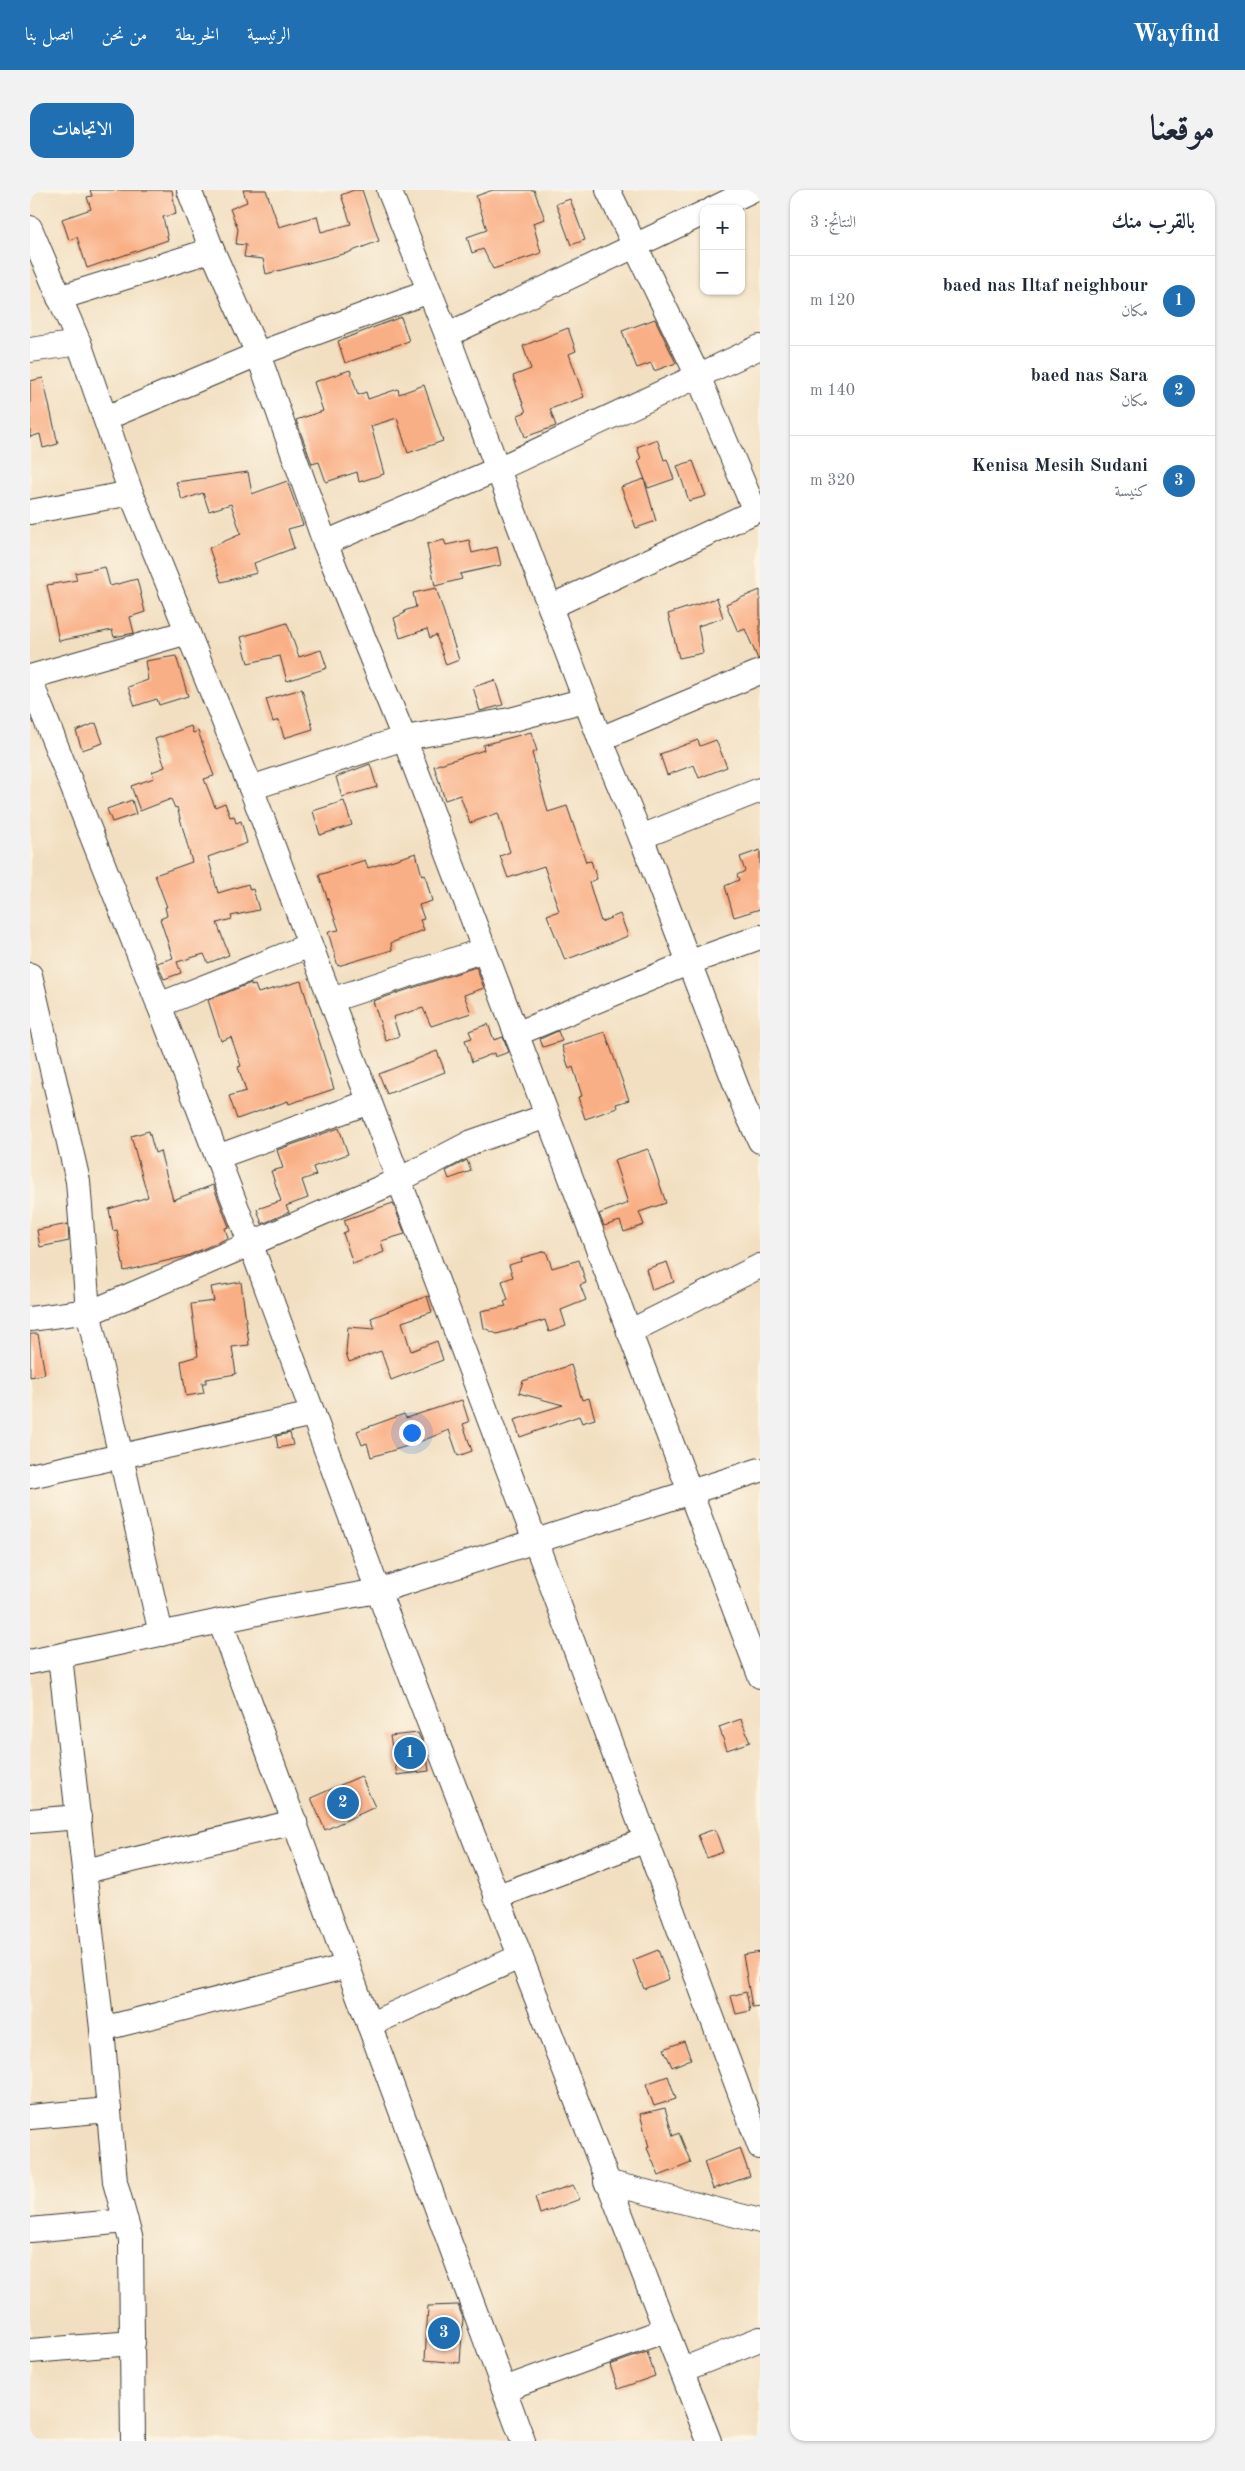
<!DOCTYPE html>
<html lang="ar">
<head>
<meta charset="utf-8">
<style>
	body { margin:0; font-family:"Old Standard TT",Amiri,serif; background:#f2f2f3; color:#1f2937; direction:rtl }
	.controls { position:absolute; right:15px; top:15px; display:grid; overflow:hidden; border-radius:10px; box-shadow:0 1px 4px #0004 }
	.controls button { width:45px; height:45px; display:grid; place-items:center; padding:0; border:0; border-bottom:1px solid #e0e1e3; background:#fff; color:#1f2937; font:25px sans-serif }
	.you { position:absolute; left:381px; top:1242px; width:18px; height:18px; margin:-12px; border:4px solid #fff; border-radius:50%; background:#1a73e8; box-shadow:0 0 0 8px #1a73e833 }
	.badge { display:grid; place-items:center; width:32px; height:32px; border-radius:50%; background:#1f6fb2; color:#fff; font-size:16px; font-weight:700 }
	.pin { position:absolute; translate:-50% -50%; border:2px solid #fff; box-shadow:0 1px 5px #0006 }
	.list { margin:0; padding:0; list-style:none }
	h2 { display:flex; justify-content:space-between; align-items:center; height:65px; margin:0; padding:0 20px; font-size:21px }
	h2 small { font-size:16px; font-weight:400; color:#747a83 }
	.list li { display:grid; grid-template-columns:32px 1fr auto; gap:15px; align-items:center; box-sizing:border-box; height:90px; padding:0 20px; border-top:1px solid #e0e1e3 }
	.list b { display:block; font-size:19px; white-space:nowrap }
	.list p { margin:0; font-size:16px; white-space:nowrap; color:#747a83 }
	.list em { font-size:16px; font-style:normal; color:#747a83 }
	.map { position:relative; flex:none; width:730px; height:2251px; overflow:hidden; direction:ltr; border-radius:15px }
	header { display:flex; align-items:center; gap:30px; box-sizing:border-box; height:70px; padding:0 25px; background:#1f6fb2; color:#fff }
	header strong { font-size:24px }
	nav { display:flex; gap:28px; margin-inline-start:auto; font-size:18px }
	.intro { display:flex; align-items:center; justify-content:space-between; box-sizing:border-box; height:120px; padding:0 30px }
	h1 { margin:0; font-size:35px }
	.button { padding:12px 22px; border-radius:15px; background:#1f6fb2; color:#fff; font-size:18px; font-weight:700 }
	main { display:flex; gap:30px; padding:0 30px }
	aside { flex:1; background:#fff; border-radius:15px; box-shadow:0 1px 4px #0004 }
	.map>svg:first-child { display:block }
	.building { fill:#f9af85 }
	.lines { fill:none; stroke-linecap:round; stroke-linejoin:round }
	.minor-casing { stroke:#3c3935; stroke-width:26 }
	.minor { stroke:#fff; stroke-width:24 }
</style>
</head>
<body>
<header>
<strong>Wayfind</strong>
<nav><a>الرئيسية</a><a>الخريطة</a><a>من نحن</a><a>اتصل بنا</a></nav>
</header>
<div class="intro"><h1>موقعنا</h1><a class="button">الاتجاهات</a></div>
<main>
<aside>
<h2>بالقرب منك<small>النتائج: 3</small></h2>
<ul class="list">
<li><span class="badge">1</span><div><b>baed nas Iltaf neighbour</b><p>مكان</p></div><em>120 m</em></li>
<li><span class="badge">2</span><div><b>baed nas Sara</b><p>مكان</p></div><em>140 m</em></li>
<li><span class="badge">3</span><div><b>Kenisa Mesih Sudani</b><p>كنيسة</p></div><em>320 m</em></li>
</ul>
</aside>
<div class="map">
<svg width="730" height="2251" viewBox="0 0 730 2251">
	<rect width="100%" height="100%" fill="#fcf5e5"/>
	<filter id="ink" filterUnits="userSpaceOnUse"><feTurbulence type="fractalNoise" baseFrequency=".02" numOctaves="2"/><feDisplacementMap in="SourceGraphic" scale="10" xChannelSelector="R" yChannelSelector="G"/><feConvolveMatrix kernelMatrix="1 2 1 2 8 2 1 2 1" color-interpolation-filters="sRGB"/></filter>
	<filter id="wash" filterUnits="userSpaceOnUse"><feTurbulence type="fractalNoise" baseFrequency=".0096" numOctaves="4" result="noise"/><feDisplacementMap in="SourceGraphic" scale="20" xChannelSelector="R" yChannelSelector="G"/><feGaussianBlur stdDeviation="1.12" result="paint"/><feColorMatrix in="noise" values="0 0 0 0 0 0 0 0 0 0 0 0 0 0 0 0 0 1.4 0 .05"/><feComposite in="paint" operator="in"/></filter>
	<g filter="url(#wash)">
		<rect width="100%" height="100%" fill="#f2dfc1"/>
		<g id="blocks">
			<g class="building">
				<polygon points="60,0 142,0 146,24 133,27 138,50 57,78 47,47 39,50 32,29 61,19 57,7 62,6"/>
				<polygon points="213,0 236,0 249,37 287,26 291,42 321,34 311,5 324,0 332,0 349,51 317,63 236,84 233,69 214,67 216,55 206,54 208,39 200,19 217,12"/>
				<polygon points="463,0 504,0 515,29 503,33 511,63 463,79 453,59 442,63 437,47 457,40 446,6"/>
				<polygon points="540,9 555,50 541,55 526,14"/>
				<polygon points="371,127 379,151 315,173 308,151"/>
				<polygon points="625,129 646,173 624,181 621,173 607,178 592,141"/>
				<polygon points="538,138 546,161 539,164 554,207 520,219 526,236 495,247 488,225 496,222 483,186 501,179 493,156"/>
				<polygon points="320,180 328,205 336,202 338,209 368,199 369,204 394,195 413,251 378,263 367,228 341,236 354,284 329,292 327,282 296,292 289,272 282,274 266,230 293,221 284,192"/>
				<polygon points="13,188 28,254 13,258 10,244 0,247 0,191"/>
				<polygon points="627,249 634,270 637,269 644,289 618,298 608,271 611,269 607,257"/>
				<polygon points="663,271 676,306 659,311 647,276"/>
				<polygon points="218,282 222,304 257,291 273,335 258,339 264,358 224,373 227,383 191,392 179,358 211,344 201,314 179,321 173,303 152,310 146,292"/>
				<polygon points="614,289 626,331 606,338 591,297"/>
				<polygon points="414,350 416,355 439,350 442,363 467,357 471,375 430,384 432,389 405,396 397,354"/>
				<polygon points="75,377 80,396 107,389 115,422 100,427 104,443 84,447 82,440 29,451 17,395 47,390 45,383"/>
				<polygon points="406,398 429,470 416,475 406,445 400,448 397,439 370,448 364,428 375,423 374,421 386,417 383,403"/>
				<polygon points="730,400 730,469 728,469 715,439 708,442 696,414"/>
				<polygon points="687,408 693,428 668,436 673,463 649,468 638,424"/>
				<polygon points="257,433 269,467 291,460 297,478 257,491 250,466 218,473 211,447"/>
				<polygon points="146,466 158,506 129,515 127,509 105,516 98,497 118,490 115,471"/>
				<polygon points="465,490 473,515 450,521 443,497"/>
				<polygon points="272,499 283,539 254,548 249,530 243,532 236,509"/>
				<polygon points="66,533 73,553 52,560 46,541"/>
				<polygon points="161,536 163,543 168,541 184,586 174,589 185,617 195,613 200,627 204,626 206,633 211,631 217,653 178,667 188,703 218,694 220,700 223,699 229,720 201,726 202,729 187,733 199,765 178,773 174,764 147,772 151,783 134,789 127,773 143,768 130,729 137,726 135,717 137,717 125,685 162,672 147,617 145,618 141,609 110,621 101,596 124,588 122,582 135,577 125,549"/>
				<polygon points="501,542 507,561 502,563 518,622 537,616 556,672 561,671 567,689 559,692 571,732 590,724 598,746 535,770 517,725 529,721 514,676 478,688 470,666 480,662 468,623 440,633 430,605 415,610 404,576 454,560 453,555"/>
				<polygon points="668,550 670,556 686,550 697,577 669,588 664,575 637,585 630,564"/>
				<polygon points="340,574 347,597 312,607 306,587"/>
				<polygon points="102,610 106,624 82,632 77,619"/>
				<polygon points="314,611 322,635 290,645 283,621"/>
				<polygon points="730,660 730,719 704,727 695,696 709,690 707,685 715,681 710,667"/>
				<polygon points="386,663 392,686 395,685 402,711 389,715 394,729 390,730 394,740 361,753 362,760 308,776 298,742 309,740 289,685 335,670 338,678"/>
				<polygon points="446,777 454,798 434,805 441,823 401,836 393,818 363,827 369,846 356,851 343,811"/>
				<polygon points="271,791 304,899 259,914 258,911 207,929 199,906 216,901 208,877 211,876 201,847 191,851 178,810 221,793 221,796 225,795 228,803"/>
				<polygon points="458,834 464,850 473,847 479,862 465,867 464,863 442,872 435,850 442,848 439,841"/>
				<polygon points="528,841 532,851 513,857 510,849"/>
				<polygon points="575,842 599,910 586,914 587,918 555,929 548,907 552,906 543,877 539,879 532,856"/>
				<polygon points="407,861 415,882 357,904 349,884"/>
				<polygon points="309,938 318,964 283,977 286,985 272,990 278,1008 256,1016 259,1022 232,1034 227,1019 251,1011 241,981 253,978 247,960"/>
				<polygon points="119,941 125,963 130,961 143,1010 183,995 199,1037 195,1038 198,1048 157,1066 94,1081 87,1040 83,1041 79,1019 118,1007 101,946"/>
				<polygon points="618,959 636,1013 609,1022 614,1035 594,1042 590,1031 574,1036 569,1024 598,1013 584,970"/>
				<polygon points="437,970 441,981 419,989 416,981"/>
				<polygon points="363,1013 375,1044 351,1051 354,1062 323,1074 313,1043 318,1041 314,1030"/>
				<polygon points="38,1034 39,1051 10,1057 7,1040"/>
				<polygon points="516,1061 522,1078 549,1070 556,1093 550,1095 556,1110 531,1120 536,1136 519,1142 515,1130 467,1144 454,1138 451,1121 476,1116 474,1112 478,1110 472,1091 483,1087 479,1075 492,1071 491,1068"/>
				<polygon points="637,1072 644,1092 622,1100 616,1079"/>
				<polygon points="211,1092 219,1155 202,1157 206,1184 176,1189 176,1193 172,1193 174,1203 156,1206 151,1171 168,1166 161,1114 184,1111 181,1097"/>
				<polygon points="397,1106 402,1122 372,1132 381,1161 407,1151 413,1170 361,1190 351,1161 319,1172 316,1163 318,1137 345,1139 341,1128"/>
				<polygon points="0,1144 8,1144 15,1184 0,1187"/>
				<polygon points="541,1175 552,1210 559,1208 565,1229 552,1233 549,1226 490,1247 484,1230 533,1215 489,1203 493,1191"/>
				<polygon points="432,1210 439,1232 433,1234 442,1261 428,1266 419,1240 384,1254 341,1267 337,1253 332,1255 327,1241 374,1224 376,1228"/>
				<polygon points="260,1243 263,1255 248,1258 246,1246"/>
				<polygon points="711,1529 720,1552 697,1560 689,1537"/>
				<polygon points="388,1543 396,1561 399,1581 367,1585 360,1546"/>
				<polygon points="331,1586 345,1617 295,1640 281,1608"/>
				<polygon points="685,1639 693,1662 677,1668 668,1645"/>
				<polygon points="628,1760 639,1789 614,1799 603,1770"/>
				<polygon points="730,1762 730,1816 722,1817 713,1765"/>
				<polygon points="716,1802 720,1821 706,1824 701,1806"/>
				<polygon points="654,1851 661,1869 642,1877 634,1859"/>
				<polygon points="638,1886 646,1909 624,1916 616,1894"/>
				<polygon points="635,1918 643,1946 649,1943 661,1973 629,1986 617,1958 619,1957 610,1924"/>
				<polygon points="710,1958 720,1986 683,1999 674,1972"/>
				<polygon points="543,1995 550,2009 510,2024 505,2007"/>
				<polygon points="428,2115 433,2128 430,2173 395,2170 398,2116"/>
				<polygon points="617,2162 625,2186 588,2199 580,2175"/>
			</g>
		</g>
	</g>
	<g filter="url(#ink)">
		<use href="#blocks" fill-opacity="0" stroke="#3c3935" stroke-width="1"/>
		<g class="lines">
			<g class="minor-casing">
				<g id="minor">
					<polyline points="159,0 182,60 228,164 295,353 374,548 730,1486"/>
					<polyline points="359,0 417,145 570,549 611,647 715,919 730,951"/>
					<polyline points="578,0 668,186 725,321"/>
					<polyline points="683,19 722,0"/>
					<polyline points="0,38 49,153 101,303 221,598 506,1353 730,1957"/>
					<polyline points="29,108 182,60"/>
					<polyline points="417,145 674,23"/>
					<polyline points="0,160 49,153"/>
					<polyline points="76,228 228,164 399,101"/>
					<polyline points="0,322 101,303"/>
					<polyline points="295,353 468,279 730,157"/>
					<polyline points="520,417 730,319"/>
					<polyline points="0,487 158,442"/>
					<polyline points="0,490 129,815 221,1055 348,1401 679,2251"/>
					<polyline points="570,549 730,482"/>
					<polyline points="221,598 374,548 480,530 555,510"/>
					<polyline points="611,647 730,600"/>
					<polyline points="0,785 48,991 58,1121 131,1444"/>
					<polyline points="301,810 454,760"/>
					<polyline points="129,815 280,755"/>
					<polyline points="486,844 658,773 730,747"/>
					<polyline points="187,967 339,912"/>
					<polyline points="0,1129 66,1120 369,990 442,952 517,926"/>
					<polyline points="599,1142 730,1076"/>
					<polyline points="0,1286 283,1224"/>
					<polyline points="190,1431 493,2251"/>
					<polyline points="30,1466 72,1839 85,1992 101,2050 103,2251"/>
					<polyline points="0,1472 246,1419 348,1401 730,1280"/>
					<polyline points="0,1631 49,1627"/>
					<polyline points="55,1681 265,1632"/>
					<polyline points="466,1707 616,1650"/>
					<polyline points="339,1835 489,1767"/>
					<polyline points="72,1839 318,1776"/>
					<polyline points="0,1927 79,1920"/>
					<polyline points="576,1992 730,2031"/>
					<polyline points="0,2040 96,2031"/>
					<polyline points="0,2161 103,2153"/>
					<polyline points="652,2180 730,2149"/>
					<polyline points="474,2199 636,2140"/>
				</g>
			</g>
			<use href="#minor" class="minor"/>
		</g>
	</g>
</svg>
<div class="controls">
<button>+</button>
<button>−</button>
</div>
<div class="you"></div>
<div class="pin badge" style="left:380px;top:1563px">1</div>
<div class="pin badge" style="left:313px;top:1613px">2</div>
<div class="pin badge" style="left:414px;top:2143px">3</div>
</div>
</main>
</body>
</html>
